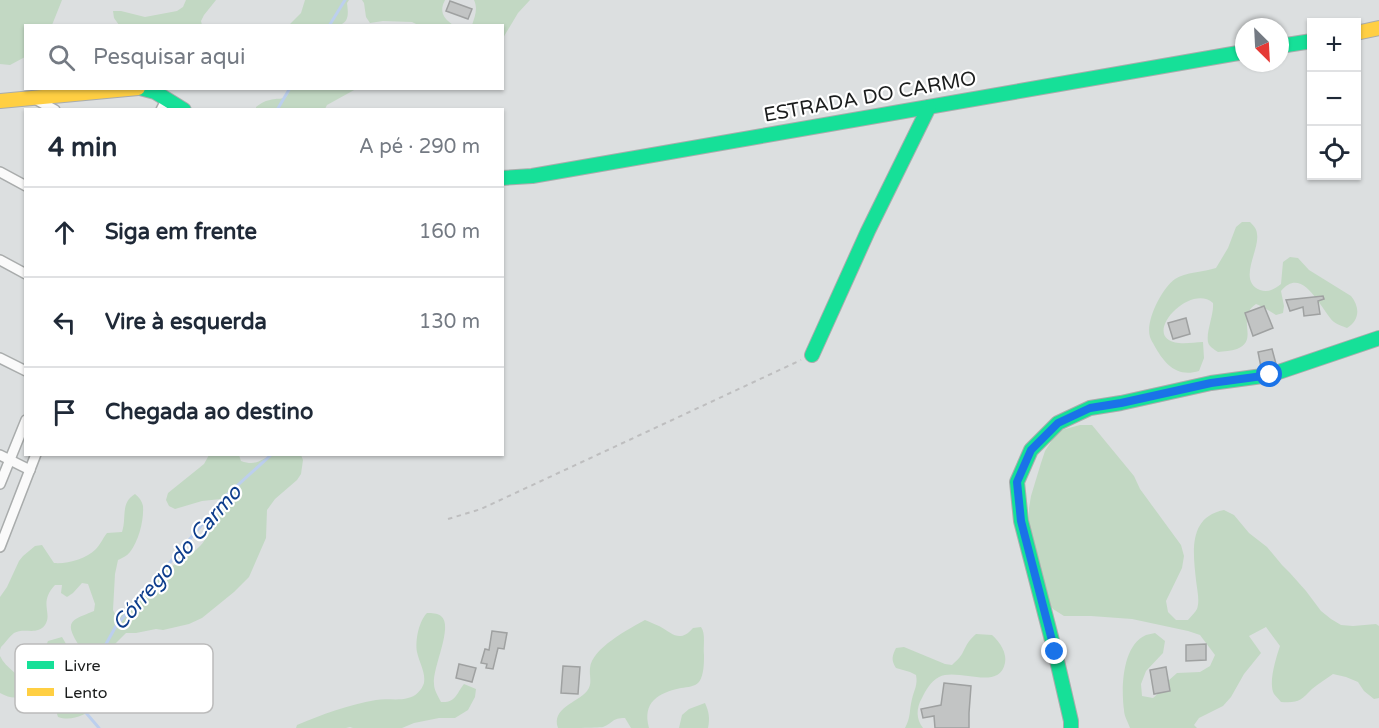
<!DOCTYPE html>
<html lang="pt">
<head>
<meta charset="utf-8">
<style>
	body { margin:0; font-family:"Varela Round",sans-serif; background:#f6f6f7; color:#1f2937 }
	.controls { position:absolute; right:18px; top:18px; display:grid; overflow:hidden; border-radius:0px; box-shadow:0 2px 4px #0004 }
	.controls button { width:54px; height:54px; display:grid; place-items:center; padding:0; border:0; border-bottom:2px solid #e0e1e3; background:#fff; color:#1f2937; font:30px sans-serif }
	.compass { position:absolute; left:1235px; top:18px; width:54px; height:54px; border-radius:50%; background:#fff; box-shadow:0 2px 4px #0004; rotate:156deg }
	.stop { position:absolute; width:18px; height:18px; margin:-14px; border:4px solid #1a73e8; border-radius:50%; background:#fff }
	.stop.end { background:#1a73e8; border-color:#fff; box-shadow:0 2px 6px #0008 }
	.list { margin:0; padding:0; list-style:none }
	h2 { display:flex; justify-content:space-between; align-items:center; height:78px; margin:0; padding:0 24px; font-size:26px }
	h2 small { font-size:20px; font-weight:400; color:#747a83 }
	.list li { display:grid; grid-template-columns:39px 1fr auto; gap:18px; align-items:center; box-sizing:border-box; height:90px; padding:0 24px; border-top:2px solid #e0e1e3 }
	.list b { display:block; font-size:22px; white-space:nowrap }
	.list em { font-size:20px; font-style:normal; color:#747a83 }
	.icon { flex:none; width:33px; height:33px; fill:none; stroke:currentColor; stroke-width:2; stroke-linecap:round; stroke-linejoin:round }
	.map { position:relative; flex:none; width:1379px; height:728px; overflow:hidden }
	.search { position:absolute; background:#fff; box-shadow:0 2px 4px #0004; left:24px; top:24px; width:480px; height:66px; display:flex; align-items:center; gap:15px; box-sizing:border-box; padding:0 21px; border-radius:0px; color:#747a83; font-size:22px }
	.panel { position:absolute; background:#fff; box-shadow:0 2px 4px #0004; left:24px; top:108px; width:480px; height:348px; border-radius:0px }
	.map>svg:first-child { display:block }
	.green { fill:#c2d8c3 }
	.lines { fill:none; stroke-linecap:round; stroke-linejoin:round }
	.stream { stroke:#bccfed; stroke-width:3 }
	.building { fill:#c2c4c4; stroke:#9fa1a1; stroke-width:1.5 }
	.street-casing { stroke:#a9acac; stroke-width:12 }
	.fast-casing { stroke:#a9acac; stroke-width:16 }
	.slow-casing { stroke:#a9acac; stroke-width:16 }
	.path { stroke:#bebebf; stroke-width:2; stroke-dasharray:4.5 4.5; stroke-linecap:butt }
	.street { stroke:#fafafa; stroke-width:9 }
	.fast { stroke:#16e098; stroke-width:14 }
	.slow { stroke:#ffcf43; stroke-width:14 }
	.route { stroke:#1a73e8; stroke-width:8 }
	.labels { text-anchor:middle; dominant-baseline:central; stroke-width:4.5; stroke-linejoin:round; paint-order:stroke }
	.street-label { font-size:20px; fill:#1b1d1d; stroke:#fff }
	.water-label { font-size:21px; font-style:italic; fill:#0d3d8c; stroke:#fff }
	.key { fill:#fff; stroke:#bbb; stroke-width:1.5 }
	.key-label { font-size:16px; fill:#1b1d1d }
</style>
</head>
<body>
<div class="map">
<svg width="1379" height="728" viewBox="0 0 1379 728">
	<rect width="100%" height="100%" fill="#dcdfe0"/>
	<g class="green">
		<polygon points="0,0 62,0 52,25 26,26 25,57 10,65 0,64"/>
		<polygon points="186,0 216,0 204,15 201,21 202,25 119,25 114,18 113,11 121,11 145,17 177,11 183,7"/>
		<path d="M305,0H349L347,3C348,12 350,21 340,25H289L301,13Z"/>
		<path d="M362,0H445C439,11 443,18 453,25H418L412,22L383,21L370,23L366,17L364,3Z"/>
		<path d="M474,0H530L518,13L503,38L502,26L472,25C475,16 478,9 474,0Z"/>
		<path d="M290,89L356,88V89L327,105L325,109H256V107C260,104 264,101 270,100C280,97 287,102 290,89Z"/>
		<path d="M1242,222H1250C1253,225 1257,229 1257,234C1260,250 1237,281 1260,290C1268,293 1275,289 1281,284L1283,262L1290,257L1298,258L1309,270L1351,296C1360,307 1360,320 1347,328C1343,326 1338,325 1334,322C1321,310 1303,264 1281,291L1284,306L1283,313L1276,315L1263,307L1256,304C1235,318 1260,340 1237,349C1231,351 1224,351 1218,352C1214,349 1209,347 1208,342C1206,331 1214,315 1213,303C1189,282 1138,339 1179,343C1187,344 1195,342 1203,342L1204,358L1199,371C1176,378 1164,363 1154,345C1153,343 1151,340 1150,337C1145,321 1162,288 1175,279C1185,272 1204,272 1216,268L1228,248L1236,227Z"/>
		<path d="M1080,425H1092L1134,476L1140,489L1181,545L1184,556L1182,568L1166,601L1168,612L1176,620H1188C1191,616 1195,613 1197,609C1200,600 1197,590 1196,580C1193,552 1188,517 1224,510L1234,515L1249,533L1267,547L1282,565L1290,573L1306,591L1321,611L1331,619L1341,625L1353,626L1376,624L1379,626V698L1374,699L1364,691L1358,682L1346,677L1333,674C1326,679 1318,684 1312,689C1300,701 1299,703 1281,702C1279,699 1276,697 1274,694C1268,683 1276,658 1280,646L1266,627L1249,636L1261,653L1244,674L1231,697L1223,706L1199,718L1194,725L1197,728H1130C1128,722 1124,716 1124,710C1121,689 1122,645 1146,635C1149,634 1152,634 1155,633L1165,641L1163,653L1146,671L1141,684L1142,696L1153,698L1161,691L1168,681L1177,673L1200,672L1210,666L1215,655L1200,635L1188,631L1132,619L1091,616H1064L1053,609L1045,599L1034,554L1029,520V508L1031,496L1041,463L1045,451L1058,431Z"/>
		<path d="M209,455H239L241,461C258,467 260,458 275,455C283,453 293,454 301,455L303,460L301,474L297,480L275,499L267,510L266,538L249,577L234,592L202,618L189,624L163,630L156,629L136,633H126L105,654L97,665L96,672L99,680L118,689L119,696C112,701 105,704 97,708C84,714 73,722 58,717C54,706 58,696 58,684C58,671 50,659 45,648L48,641L62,637L69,649L77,650L78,644C63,620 73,620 94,611L95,604L88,584L82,583L73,593L67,597L61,593L62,585H55C38,603 53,613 45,625C37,636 24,627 14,633C9,637 5,643 1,647L0,650V597L7,587L19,561L23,556L35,546L42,545L54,563C68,564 86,559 96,549C100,545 103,538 107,533L122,532C127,517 120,503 135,494C139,497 142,501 143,506C144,520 139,540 130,552C127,556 122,558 118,560L115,574L113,610L116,616C141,611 139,593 155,578C169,566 188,559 201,545C206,540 209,531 212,525C217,517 222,509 221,499L202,501L175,509L169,506L166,500L168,493L204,464Z"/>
		<path d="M427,613C432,613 437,613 441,616C454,626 432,668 434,684C434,690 438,696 441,702C456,703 456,694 464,684L476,689L475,697L468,710L455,718H439L414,723L402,728H353L350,727L346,728H296L297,725C323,714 348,705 376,700C386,698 398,701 408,698C415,697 422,690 424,683C426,673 419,662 417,652C415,640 419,621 427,613Z"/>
		<path d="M645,620C650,622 654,624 659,626C673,634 680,643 693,628L701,627C706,634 703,646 704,655C704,663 704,675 699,682C694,687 688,687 681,688C658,693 642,702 649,728H631L625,718C612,718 613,723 603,727C596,728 567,728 558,728C551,708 577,703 587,691C593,684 589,676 590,668C592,648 629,629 645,620Z"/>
		<path d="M976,634L992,635C1000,642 1007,653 1005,663C999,692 958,667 939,677C930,682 926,690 922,698C916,708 916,719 923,728H905C911,717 909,711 912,699C914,690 918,685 916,675L910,672L896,668C891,660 892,656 896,648L904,647L945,664L952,665C956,661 961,657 963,652C967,644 969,640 976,634Z"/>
		<path d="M0,656C6,669 20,674 28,686C21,700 14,700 0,693Z"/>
		<path d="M705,703C709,712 710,718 708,728H679L682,715L689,709Z"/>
	</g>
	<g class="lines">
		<g class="stream">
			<polyline points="329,26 345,0"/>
			<polyline points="277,110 290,88"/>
			<polyline points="99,728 75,700 116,626 228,494 272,454"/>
		</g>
	</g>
	<g class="building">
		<polygon points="450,1 472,9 468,19 446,11"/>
		<polygon points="1323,296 1324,299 1318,301 1320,314 1304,316 1303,307 1290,311 1286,300"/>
		<polygon points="1264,306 1273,328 1253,336 1245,313"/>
		<polygon points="1186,318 1190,334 1173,339 1168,323"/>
		<polygon points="1272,349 1276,364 1261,367 1258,352"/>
		<polygon points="492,631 507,633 504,649 498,648 493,669 486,668 487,664 481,663 485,649 489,650"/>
		<polygon points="1206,644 1206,660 1186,661 1186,645"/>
		<polygon points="459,664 476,668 472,682 456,678"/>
		<polygon points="563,666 580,667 578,694 561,693"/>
		<polygon points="1166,667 1170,691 1154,694 1150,670"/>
		<polygon points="944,683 971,686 969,713 969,728 935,728 934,716 923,718 921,709 941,705"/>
	</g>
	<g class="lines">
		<g class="street-casing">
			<g id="street">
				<polyline points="35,99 55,110"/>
				<polyline points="161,110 167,98"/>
				<polyline points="0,172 26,186"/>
				<polyline points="0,260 26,274"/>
				<polyline points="0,358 26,371"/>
				<polyline points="0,455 30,470"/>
				<polyline points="0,484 26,420"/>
				<polyline points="0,547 36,454"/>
			</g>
		</g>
		<g class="fast-casing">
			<g id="fast">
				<polyline points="1280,46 1312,41"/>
				<polyline points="140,88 155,92 184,110"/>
				<polyline points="502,178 532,176 1244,52"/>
				<polyline points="812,355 868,231 929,107"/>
				<polyline points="1071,728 1071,721 1055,652 1021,521 1017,482 1031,450 1058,423 1090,408 1121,403 1211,383 1270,375 1379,338"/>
			</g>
		</g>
		<g class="slow-casing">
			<g id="slow">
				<polyline points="1356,33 1379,28"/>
				<polyline points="0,101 138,88"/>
			</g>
		</g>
		<polyline class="path" points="448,519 481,509 801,360"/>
		<use href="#street" class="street"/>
		<use href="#fast" class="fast"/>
		<use href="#slow" class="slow"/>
	</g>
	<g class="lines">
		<polyline class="route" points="1055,652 1021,521 1017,482 1031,450 1058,423 1090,408 1121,403 1211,383 1270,375"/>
	</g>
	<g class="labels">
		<g class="street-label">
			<text transform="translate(870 97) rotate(-10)">ESTRADA DO CARMO</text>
		</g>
		<g class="water-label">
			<text transform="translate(177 558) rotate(-49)">Córrego do Carmo</text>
		</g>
	</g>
	<rect x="15" y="644" width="198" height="69" rx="9" class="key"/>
	<rect x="27" y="661" width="27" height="8" fill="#16e098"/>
	<rect x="27" y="688" width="27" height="8" fill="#ffcf43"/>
	<g class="key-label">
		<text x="64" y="671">Livre</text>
		<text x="64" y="698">Lento</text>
	</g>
</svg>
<div class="controls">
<button>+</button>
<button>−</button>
<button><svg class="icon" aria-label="locate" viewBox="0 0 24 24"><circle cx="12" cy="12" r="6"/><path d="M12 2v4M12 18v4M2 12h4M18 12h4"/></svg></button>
</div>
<svg class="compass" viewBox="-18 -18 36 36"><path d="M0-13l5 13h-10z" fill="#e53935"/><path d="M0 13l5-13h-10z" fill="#747a83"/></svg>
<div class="stop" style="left:1270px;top:375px"></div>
<div class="stop end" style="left:1055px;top:652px"></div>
<div class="search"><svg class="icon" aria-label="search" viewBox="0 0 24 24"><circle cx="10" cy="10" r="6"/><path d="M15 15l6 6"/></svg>Pesquisar aqui</div>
<section class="panel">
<h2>4 min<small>A pé · 290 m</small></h2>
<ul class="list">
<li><svg class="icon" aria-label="ahead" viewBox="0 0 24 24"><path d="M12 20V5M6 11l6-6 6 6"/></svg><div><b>Siga em frente</b></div><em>160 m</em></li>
<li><svg class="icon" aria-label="left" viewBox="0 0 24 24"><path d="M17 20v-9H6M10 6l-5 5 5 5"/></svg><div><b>Vire à esquerda</b></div><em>130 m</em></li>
<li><svg class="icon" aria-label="arrive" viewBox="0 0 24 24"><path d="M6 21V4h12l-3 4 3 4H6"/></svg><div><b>Chegada ao destino</b></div></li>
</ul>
</section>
</div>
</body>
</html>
